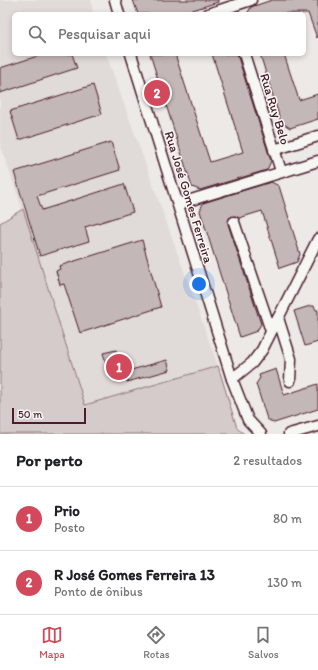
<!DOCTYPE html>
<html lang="pt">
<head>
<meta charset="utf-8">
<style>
	body { margin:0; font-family:Itim,sans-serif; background:#f2f2f2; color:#202124 }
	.scale { position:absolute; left:12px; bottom:10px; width:74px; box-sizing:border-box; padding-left:4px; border:2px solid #4a1f2b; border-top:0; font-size:11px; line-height:14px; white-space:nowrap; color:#4a1f2b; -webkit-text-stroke:3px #f6f6f2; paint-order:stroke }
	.you { position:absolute; left:199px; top:284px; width:14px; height:14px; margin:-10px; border:3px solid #fff; border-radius:50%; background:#1a73e8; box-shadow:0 0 0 6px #1a73e833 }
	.badge { display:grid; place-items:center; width:26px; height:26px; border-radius:50%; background:#d1495b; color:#fff; font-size:13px; font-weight:700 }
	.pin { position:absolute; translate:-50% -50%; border:2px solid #fff; box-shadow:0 1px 4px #0006 }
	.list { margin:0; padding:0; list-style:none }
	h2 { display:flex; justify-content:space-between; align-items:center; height:52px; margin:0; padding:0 16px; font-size:17px }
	h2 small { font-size:13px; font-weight:400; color:#757577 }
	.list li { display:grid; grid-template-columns:26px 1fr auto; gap:12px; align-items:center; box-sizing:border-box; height:64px; padding:0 16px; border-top:1px solid #e0e0e0 }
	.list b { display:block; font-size:15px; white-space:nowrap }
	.list p { margin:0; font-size:13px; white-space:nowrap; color:#757577 }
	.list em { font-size:13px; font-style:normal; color:#757577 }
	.icon { flex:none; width:22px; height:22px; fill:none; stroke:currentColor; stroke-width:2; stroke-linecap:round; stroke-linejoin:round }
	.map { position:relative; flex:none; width:318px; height:434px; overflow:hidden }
	.search { position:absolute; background:#fff; box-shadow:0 2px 6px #0003; left:12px; right:12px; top:12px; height:44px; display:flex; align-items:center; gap:10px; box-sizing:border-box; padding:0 14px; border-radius:6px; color:#757577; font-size:15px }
	.sheet { height:180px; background:#fff }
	nav { display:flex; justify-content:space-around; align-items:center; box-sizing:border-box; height:56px; border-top:1px solid #e0e0e0; background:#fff; font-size:11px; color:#757577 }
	nav a { display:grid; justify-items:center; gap:2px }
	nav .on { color:#d1495b }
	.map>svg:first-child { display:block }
	.built { fill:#e0dad8 }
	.green { fill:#d4cbca; stroke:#8f757a }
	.building { fill:#c4b7b7; stroke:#4a1f2b }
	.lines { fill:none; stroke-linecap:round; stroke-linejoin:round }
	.minor-casing { stroke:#4a1f2b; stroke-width:13 }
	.minor { stroke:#f6f6f2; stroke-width:10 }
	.labels { text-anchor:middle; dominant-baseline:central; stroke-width:3; stroke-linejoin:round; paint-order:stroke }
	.street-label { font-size:13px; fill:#4a1f2b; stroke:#f6f6f2 }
</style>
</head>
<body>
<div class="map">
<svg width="318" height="434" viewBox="0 0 318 434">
	<rect width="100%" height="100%" fill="#ece9e6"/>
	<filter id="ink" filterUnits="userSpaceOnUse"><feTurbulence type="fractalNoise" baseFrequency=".025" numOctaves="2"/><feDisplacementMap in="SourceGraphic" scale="8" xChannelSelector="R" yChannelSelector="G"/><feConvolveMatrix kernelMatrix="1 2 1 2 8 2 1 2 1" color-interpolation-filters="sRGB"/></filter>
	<g filter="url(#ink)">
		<polygon class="built" points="0,0 91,0 93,14 14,14 14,54 106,54 218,366 85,405 55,307 0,143"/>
		<polygon class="green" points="23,209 85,405 218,366 237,428 244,434 0,434 0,223"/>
		<g class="building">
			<polygon points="133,0 218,0 218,2 180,14 138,14"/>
			<polygon points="272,0 318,0 318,37 317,38 308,13 247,14 251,7"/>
			<polygon points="44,54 72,54 77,68 0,93 0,68"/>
			<polygon points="150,54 175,54 210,162 243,152 212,54 237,54 271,161 267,170 200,190 192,187"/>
			<polygon points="260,54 284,54 299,100 318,94 318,119 290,128 281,122"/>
			<polygon points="93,85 102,114 19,140 10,111"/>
			<polygon points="111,142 120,170 37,196 42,210 124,184 133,212 85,227 89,241 40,256 14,172"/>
			<polygon points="271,182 279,186 300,254 297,262 280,268 262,211 239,218 235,216 229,218 228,224 261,324 257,331 240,337 200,211 203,203"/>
			<polygon points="142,240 161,307 80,333 64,284 60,285 56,271 60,269 59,266"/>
			<polygon points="310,306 314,306 316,310 318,310 318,342 305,346 294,311"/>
			<polygon points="116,350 123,375 111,379 103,353"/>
			<polygon points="167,360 170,370 127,382 124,372"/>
			<polygon points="276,369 284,395 318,384 318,409 274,423 267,419 256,384 260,378 259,375"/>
		</g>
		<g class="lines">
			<g class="minor-casing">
				<g id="minor">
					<polyline points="115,0 119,14"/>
					<polyline points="208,14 251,0"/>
					<polyline points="131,54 232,379 248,420 261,434"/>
					<polyline points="244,54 281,171"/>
					<polyline points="274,150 318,136"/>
					<polyline points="178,204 318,161"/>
					<polyline points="234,222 271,331"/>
					<polyline points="278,318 291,359 290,381"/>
					<polyline points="232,379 252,363 262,350 318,239"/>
					<polyline points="289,434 318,426"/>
				</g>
			</g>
			<use href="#minor" class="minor"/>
		</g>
	</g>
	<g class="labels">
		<g class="street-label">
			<text transform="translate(275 109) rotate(73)">Rua Ruy Belo</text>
			<text transform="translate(189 197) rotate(73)">Rua José Gomes Ferreira</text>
		</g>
	</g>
</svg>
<div class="scale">50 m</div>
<div class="you"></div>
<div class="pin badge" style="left:119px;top:367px">1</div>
<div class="pin badge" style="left:157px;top:93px">2</div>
<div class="search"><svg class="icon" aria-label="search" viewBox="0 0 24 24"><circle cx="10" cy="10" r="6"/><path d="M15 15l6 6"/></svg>Pesquisar aqui</div>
</div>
<section class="sheet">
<h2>Por perto<small>2 resultados</small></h2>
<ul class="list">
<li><span class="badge">1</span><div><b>Prio</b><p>Posto</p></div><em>80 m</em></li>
<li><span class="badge">2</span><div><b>R José Gomes Ferreira 13</b><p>Ponto de ônibus</p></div><em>130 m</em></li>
</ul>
</section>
<nav>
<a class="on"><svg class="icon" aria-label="map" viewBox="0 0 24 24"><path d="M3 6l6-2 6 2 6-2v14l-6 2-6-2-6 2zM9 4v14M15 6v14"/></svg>Mapa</a>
<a><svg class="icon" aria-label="directions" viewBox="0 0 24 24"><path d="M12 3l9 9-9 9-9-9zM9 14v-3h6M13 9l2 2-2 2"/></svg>Rotas</a>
<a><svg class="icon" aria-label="saved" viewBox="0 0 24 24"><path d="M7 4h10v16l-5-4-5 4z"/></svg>Salvos</a>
</nav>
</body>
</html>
